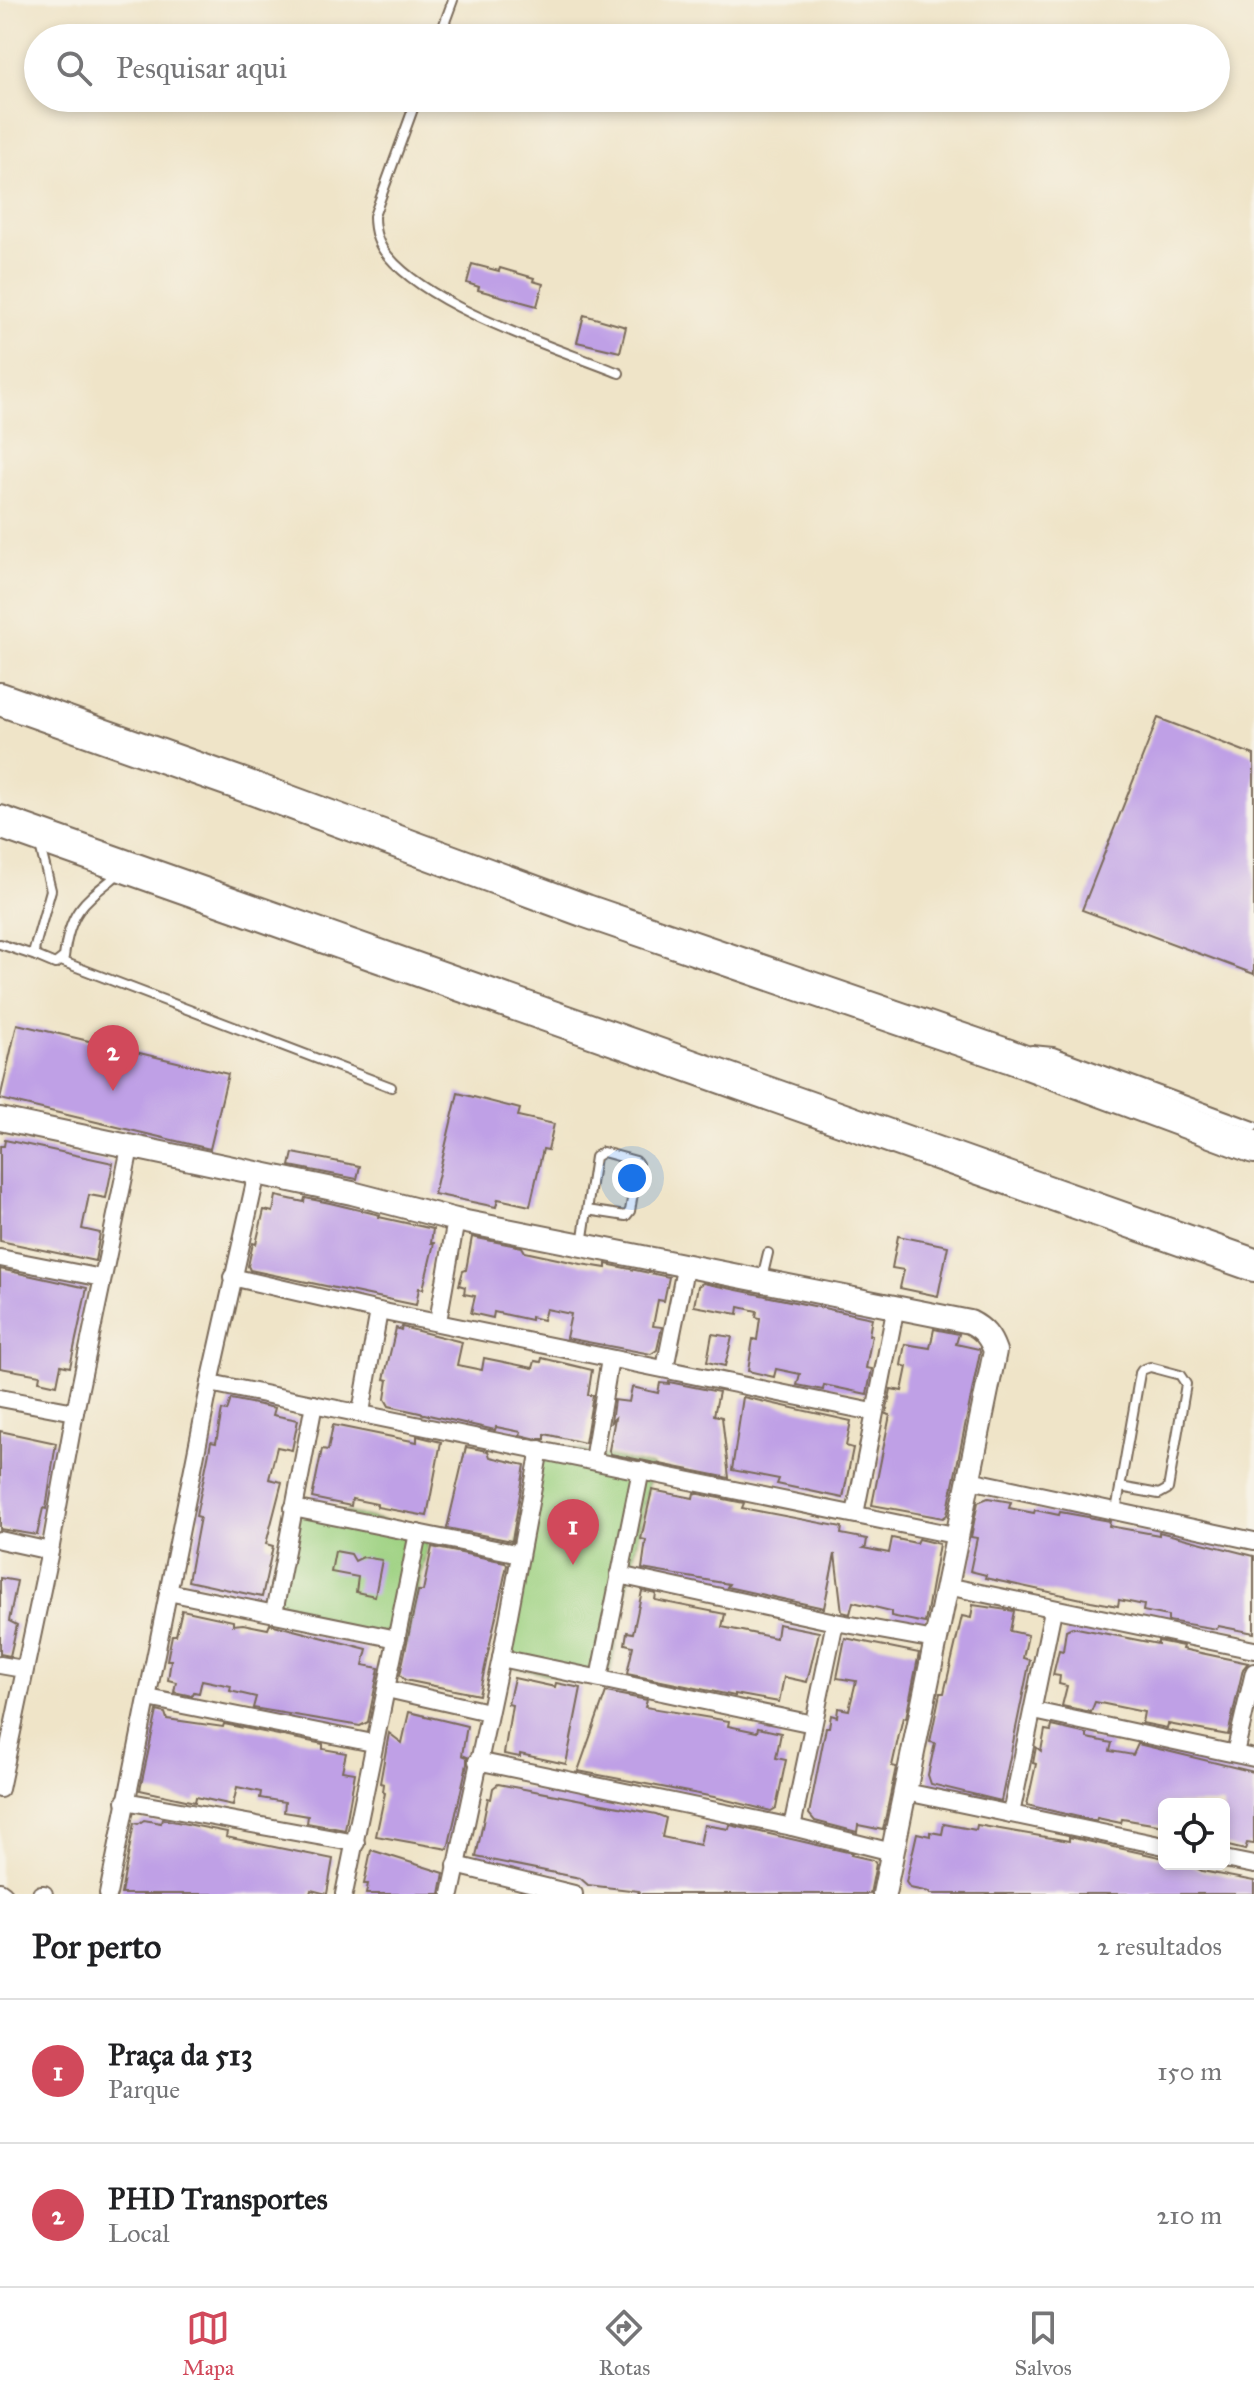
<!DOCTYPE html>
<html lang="pt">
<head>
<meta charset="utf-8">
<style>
	body { margin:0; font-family:"IM FELL Great Primer",serif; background:#f2f2f2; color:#202124 }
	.controls { position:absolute; right:24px; bottom:24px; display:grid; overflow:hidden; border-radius:12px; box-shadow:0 4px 12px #0003 }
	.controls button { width:72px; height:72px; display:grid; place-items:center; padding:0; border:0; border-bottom:2px solid #e0e0e0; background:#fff; color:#202124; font:40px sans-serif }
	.you { position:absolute; left:632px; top:1178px; width:28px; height:28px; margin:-20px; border:6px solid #fff; border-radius:50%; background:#1a73e8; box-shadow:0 0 0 12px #1a73e833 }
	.badge { display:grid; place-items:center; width:52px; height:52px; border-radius:50%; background:#d1495b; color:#fff; font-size:26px; font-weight:700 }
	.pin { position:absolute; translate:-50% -66px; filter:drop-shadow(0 2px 4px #0008) }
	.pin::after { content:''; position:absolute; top:42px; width:28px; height:24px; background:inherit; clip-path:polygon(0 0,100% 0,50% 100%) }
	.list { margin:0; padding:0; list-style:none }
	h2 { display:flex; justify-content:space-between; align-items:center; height:104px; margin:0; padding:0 32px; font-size:34px }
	h2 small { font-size:26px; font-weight:400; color:#757577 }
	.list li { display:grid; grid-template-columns:52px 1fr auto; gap:24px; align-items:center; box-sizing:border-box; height:144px; padding:0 32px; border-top:2px solid #e0e0e0 }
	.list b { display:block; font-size:30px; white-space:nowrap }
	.list p { margin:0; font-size:26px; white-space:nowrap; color:#757577 }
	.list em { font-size:26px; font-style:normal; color:#757577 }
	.icon { flex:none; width:44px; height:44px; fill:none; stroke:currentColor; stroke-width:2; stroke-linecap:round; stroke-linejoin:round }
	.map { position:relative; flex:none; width:1254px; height:1894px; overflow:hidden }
	.search { position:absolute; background:#fff; box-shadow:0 4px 12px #0003; left:24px; right:24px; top:24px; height:88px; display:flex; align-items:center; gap:20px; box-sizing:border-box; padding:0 28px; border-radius:44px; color:#757577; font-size:30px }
	.sheet { height:392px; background:#fff }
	nav { display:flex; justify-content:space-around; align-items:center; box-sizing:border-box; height:112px; border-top:2px solid #e0e0e0; background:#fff; font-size:22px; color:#757577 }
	nav a { display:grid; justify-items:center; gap:4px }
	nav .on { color:#d1495b }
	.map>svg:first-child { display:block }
	.green { fill:#9ed282; stroke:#6c7e50; stroke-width:2 }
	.building { fill:#bfa0e6 }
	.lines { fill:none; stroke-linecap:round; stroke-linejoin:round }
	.service-casing { stroke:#7a6b5a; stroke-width:12 }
	.minor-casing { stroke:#7a6b5a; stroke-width:20 }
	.tertiary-casing { stroke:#7a6b5a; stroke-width:26 }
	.motorway-casing { stroke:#7a6b5a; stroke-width:36 }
	.service { stroke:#fff; stroke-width:8 }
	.minor { stroke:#fff; stroke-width:16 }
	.tertiary { stroke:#fff; stroke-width:22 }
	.motorway { stroke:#fff; stroke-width:32 }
</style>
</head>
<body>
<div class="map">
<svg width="1254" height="1894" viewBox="0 0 1254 1894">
	<rect width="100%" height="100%" fill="#f7f3e8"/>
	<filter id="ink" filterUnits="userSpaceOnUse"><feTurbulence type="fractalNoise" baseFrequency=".0125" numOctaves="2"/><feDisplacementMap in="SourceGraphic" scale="16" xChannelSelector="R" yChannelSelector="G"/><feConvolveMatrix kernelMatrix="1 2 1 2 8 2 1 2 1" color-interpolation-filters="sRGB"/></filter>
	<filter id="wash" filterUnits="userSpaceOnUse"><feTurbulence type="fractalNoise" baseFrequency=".006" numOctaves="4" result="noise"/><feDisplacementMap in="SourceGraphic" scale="32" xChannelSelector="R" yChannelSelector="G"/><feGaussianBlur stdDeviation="1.8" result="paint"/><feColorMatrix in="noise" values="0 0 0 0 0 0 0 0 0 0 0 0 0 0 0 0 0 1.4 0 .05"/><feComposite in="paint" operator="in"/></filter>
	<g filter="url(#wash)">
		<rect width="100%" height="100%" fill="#efe4c8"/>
		<g class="green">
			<polygon points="537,1441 652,1466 607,1687 495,1663"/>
			<polygon points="291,1500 430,1531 407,1644 267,1612"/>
		</g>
		<g id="blocks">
			<g class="building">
				<polygon points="472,264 499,271 500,268 534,278 533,281 543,284 537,306 478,290 479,287 467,283"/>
				<polygon points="584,315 626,327 620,352 577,342"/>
				<polygon points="1158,718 1254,755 1254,974 1082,910"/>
				<polygon points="17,1024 228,1074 210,1149 0,1099"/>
				<polygon points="458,1093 520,1109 518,1116 554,1124 548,1150 543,1149 530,1206 498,1199 496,1207 434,1194"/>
				<polygon points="5,1140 113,1163 106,1198 89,1195 82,1229 100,1233 95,1261 0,1241 0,1146 4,1146"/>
				<polygon points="293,1153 360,1166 357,1179 290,1166"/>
				<polygon points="276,1196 304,1202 305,1198 330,1203 380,1215 379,1217 433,1229 431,1243 434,1243 423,1289 419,1288 416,1305 250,1270 248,1266 253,1243 256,1244 264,1210 273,1212"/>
				<polygon points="898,1236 948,1246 938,1296 900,1288 904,1270 892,1268"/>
				<polygon points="472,1237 522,1247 525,1252 581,1264 606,1268 606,1264 669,1277 664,1301 658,1300 653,1326 662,1327 657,1350 651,1354 566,1338 571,1314 546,1309 543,1320 531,1317 531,1320 494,1312 493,1318 471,1313 475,1296 464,1294 465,1287 459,1285 463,1271 466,1270"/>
				<polygon points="0,1269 87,1288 70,1367 61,1365 57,1385 39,1381 40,1375 0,1368"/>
				<polygon points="703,1283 872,1318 869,1335 872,1335 866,1368 872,1369 867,1394 824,1385 823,1390 797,1385 800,1374 776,1369 774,1377 748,1371 753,1339 757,1340 760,1318 756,1317 757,1311 739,1307 738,1314 694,1306 698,1286"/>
				<polygon points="402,1327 462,1342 457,1365 482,1370 484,1358 533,1368 535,1361 541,1362 542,1358 592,1370 588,1395 593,1395 585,1443 545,1434 545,1439 537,1439 520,1435 521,1432 496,1427 495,1430 389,1406 385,1399 388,1380 384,1379 396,1328 401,1330"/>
				<polygon points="934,1329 959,1334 956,1344 979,1349 980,1352 947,1515 943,1518 872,1505 890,1415 886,1414 891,1389 902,1391 907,1367 901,1365 905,1344 930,1348"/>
				<polygon points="712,1334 732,1337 725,1366 707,1362"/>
				<polygon points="669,1382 719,1392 714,1415 722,1417 729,1478 611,1454 609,1450 615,1418 611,1422 614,1400 629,1402 632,1387 658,1393 660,1383 669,1384"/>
				<polygon points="743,1397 851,1421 846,1446 853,1448 843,1498 777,1484 779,1479 732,1470"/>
				<polygon points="231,1399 275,1408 273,1415 298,1420 292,1450 277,1447 269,1479 282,1482 266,1544 273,1546 262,1597 188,1581 200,1517 196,1516 211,1442 216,1443 222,1410 227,1411"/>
				<polygon points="333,1425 417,1442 417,1436 441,1442 427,1516 377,1507 377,1504 352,1499 351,1506 312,1498 322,1449 328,1450"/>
				<polygon points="0,1431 56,1443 46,1509 43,1508 37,1535 0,1529"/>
				<polygon points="466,1447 488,1451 490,1457 525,1465 512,1541 447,1528"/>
				<polygon points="652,1490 693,1498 694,1493 744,1503 742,1508 842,1527 841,1534 867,1539 866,1546 863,1548 889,1553 892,1538 916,1543 918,1539 939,1544 925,1623 891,1616 891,1611 853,1602 850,1614 842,1612 835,1554 824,1608 727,1587 729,1584 642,1569 646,1540 641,1539"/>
				<polygon points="988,1498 1011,1502 1009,1508 1034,1513 1035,1510 1059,1515 1060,1512 1110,1521 1109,1526 1159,1535 1159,1532 1254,1556 1254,1633 1218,1626 1217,1629 1168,1621 1168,1616 1143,1611 1144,1605 1119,1600 1118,1606 1091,1601 985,1578 986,1575 970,1571 977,1538 971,1537 978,1502"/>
				<polygon points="432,1547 505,1562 507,1565 479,1695 405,1680 400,1675 418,1591 423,1591"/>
				<polygon points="335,1551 351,1554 355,1561 363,1557 382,1560 375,1596 356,1592 358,1577 331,1572"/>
				<polygon points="0,1578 17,1581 9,1621 17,1625 10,1656 0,1654"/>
				<polygon points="642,1591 656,1594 655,1600 725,1614 722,1627 776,1638 778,1624 819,1632 807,1682 784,1677 779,1702 735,1694 735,1696 627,1674 633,1646 625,1644 627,1632 633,1633"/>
				<polygon points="973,1605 1014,1611 1010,1631 1028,1635 1023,1658 1030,1660 1001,1801 931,1784 928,1775 935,1743 930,1742 940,1693 944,1693 962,1616 971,1618"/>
				<polygon points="182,1610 233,1621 233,1625 243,1624 268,1629 270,1624 367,1649 363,1665 379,1668 368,1722 360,1726 253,1708 256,1697 230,1691 231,1686 202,1680 199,1693 194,1692 192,1696 174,1692 176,1682 168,1680 171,1660 167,1660 172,1635 176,1635"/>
				<polygon points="1072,1627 1158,1644 1158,1641 1183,1646 1182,1649 1248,1663 1243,1669 1228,1735 1168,1724 1167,1728 1142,1723 1144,1712 1095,1702 1091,1712 1062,1706 1067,1686 1059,1684 1060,1676 1053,1675 1059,1650 1063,1651 1066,1630"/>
				<polygon points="845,1638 919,1653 906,1718 903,1717 892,1766 896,1767 883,1830 858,1825 857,1832 815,1821 809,1814 826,1727 829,1727 831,1715 837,1717 838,1708 849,1710 856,1681 837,1678"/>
				<polygon points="514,1678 555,1687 556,1683 581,1688 566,1764 520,1754 520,1757 504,1754 512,1705 508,1704"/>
				<polygon points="606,1692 647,1700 645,1707 729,1721 728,1726 757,1732 758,1728 781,1733 776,1758 786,1760 776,1808 771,1811 714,1797 578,1771"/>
				<polygon points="157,1711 165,1713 167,1719 223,1727 224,1724 323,1744 323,1749 346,1753 342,1771 355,1773 345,1830 307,1823 308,1816 284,1812 285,1802 260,1798 261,1792 237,1787 233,1805 196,1797 195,1802 140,1790"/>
				<polygon points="409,1712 467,1726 462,1755 467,1757 467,1764 448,1849 376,1836 385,1793 383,1792 384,1784 380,1783 389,1733 402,1743"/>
				<polygon points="1052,1726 1087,1734 1087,1738 1112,1743 1110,1751 1133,1755 1138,1744 1254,1772 1254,1844 1247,1843 1245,1850 1224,1845 1224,1804 1164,1804 1164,1826 1122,1819 1121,1823 1097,1818 1096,1821 1027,1805 1036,1764 1033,1763 1036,1747 1041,1751 1045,1730 1051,1731"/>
				<polygon points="498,1784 656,1814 666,1818 662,1837 700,1845 704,1825 729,1829 730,1825 852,1853 851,1855 873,1860 876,1864 870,1894 638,1894 639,1891 588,1885 580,1878 476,1857 488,1798 491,1799 493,1788"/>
				<polygon points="162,1819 227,1832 226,1837 333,1859 327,1894 311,1890 310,1894 121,1894 134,1823 138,1824 144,1820 161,1823"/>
				<polygon points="944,1824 976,1830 977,1825 1069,1841 1069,1837 1164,1858 1164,1864 1189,1864 1202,1871 1254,1881 1254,1894 930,1894 930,1892 910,1888 906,1882 917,1833 930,1836 930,1832 942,1834"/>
				<polygon points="371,1850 444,1873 440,1894 366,1894 368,1884 364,1884"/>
			</g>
		</g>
	</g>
	<g filter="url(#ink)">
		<use href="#blocks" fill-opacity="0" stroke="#7a6b5a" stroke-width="2"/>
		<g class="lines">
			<g class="service-casing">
				<g id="service">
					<polyline points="439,38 453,0"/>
					<path d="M417,98L374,216C374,231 378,245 388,256C432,309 554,347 619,373"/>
					<path d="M40,846L51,890L34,950L36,956L55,964L64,957C70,908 85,901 121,872"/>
					<polyline points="0,944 36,956"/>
					<polyline points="61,961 391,1087"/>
					<polyline points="1032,1050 1053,1052 1254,1126"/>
					<polyline points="582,1244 595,1157 603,1152 636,1161 638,1164 630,1211 626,1216 587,1210"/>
					<polyline points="762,1278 768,1253"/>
					<polyline points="1116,1511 1140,1373 1142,1370 1150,1367 1180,1375 1186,1384 1168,1489 1159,1494 1120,1487"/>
				</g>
			</g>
			<g class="minor-casing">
				<g id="minor">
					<polyline points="0,1258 102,1278"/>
					<polyline points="232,1277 379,1311 873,1412"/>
					<polyline points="438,1321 456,1220"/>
					<polyline points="665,1368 686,1264"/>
					<polyline points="210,1383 959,1536"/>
					<polyline points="0,1398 75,1412"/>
					<polyline points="361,1412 379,1311"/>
					<polyline points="593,1460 610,1359"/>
					<polyline points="970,1480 1254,1541"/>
					<polyline points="293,1508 520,1554"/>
					<polyline points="855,1514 896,1306"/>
					<polyline points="0,1540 50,1551"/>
					<polyline points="619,1575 835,1622 935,1640"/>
					<polyline points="947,1586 1254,1650"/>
					<polyline points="168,1592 397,1639"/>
					<polyline points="274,1613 314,1404"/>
					<polyline points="501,1658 813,1724"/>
					<polyline points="0,1665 23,1669"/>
					<polyline points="599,1678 641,1470"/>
					<polyline points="387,1689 488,1712"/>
					<polyline points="148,1698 373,1743"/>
					<polyline points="1034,1711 1254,1758"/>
					<polyline points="1235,1753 1254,1672"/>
					<polyline points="477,1761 792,1827 892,1852"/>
					<polyline points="0,1789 50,1551 75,1412 130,1148"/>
					<polyline points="906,1792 1164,1846"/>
					<polyline points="125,1801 356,1843"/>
					<polyline points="1011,1814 1053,1610"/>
					<polyline points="792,1827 835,1622"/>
					<polyline points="1224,1859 1254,1865"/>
					<polyline points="456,1865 574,1894"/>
					<polyline points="0,1891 4,1894"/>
					<polyline points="41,1894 44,1894"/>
					<polyline points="108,1894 210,1383 257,1173"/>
					<polyline points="344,1894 418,1533"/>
					<polyline points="451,1894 501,1658 540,1449"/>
				</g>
			</g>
			<g class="tertiary-casing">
				<path id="tertiary" d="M0,1119L352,1193L456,1220L970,1322C984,1329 990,1337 995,1351L884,1894"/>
			</g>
			<g class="motorway-casing">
				<g id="motorway">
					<polyline points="0,699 238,783 586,911 1009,1056 1254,1147"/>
					<polyline points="0,822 1254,1265"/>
				</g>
			</g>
			<use href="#service" class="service"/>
			<use href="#minor" class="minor"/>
			<use href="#tertiary" class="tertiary"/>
			<use href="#motorway" class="motorway"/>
		</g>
	</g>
</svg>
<div class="controls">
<button><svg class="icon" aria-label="locate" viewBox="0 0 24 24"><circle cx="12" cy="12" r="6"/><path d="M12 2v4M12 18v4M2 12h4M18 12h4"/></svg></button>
</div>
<div class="you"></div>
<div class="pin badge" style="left:573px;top:1565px">1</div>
<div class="pin badge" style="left:113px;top:1091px">2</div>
<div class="search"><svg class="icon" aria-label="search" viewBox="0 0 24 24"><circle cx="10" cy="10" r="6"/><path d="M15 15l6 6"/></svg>Pesquisar aqui</div>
</div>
<section class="sheet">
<h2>Por perto<small>2 resultados</small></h2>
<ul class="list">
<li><span class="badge">1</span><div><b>Praça da 513</b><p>Parque</p></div><em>150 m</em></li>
<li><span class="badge">2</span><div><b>PHD Transportes</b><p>Local</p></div><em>210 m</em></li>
</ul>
</section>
<nav>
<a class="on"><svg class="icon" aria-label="map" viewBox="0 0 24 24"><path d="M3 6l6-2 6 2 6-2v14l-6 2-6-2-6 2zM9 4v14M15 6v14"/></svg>Mapa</a>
<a><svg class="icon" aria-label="directions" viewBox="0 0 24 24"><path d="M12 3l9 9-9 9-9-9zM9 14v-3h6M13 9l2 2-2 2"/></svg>Rotas</a>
<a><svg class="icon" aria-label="saved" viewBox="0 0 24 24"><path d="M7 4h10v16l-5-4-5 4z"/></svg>Salvos</a>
</nav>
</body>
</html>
